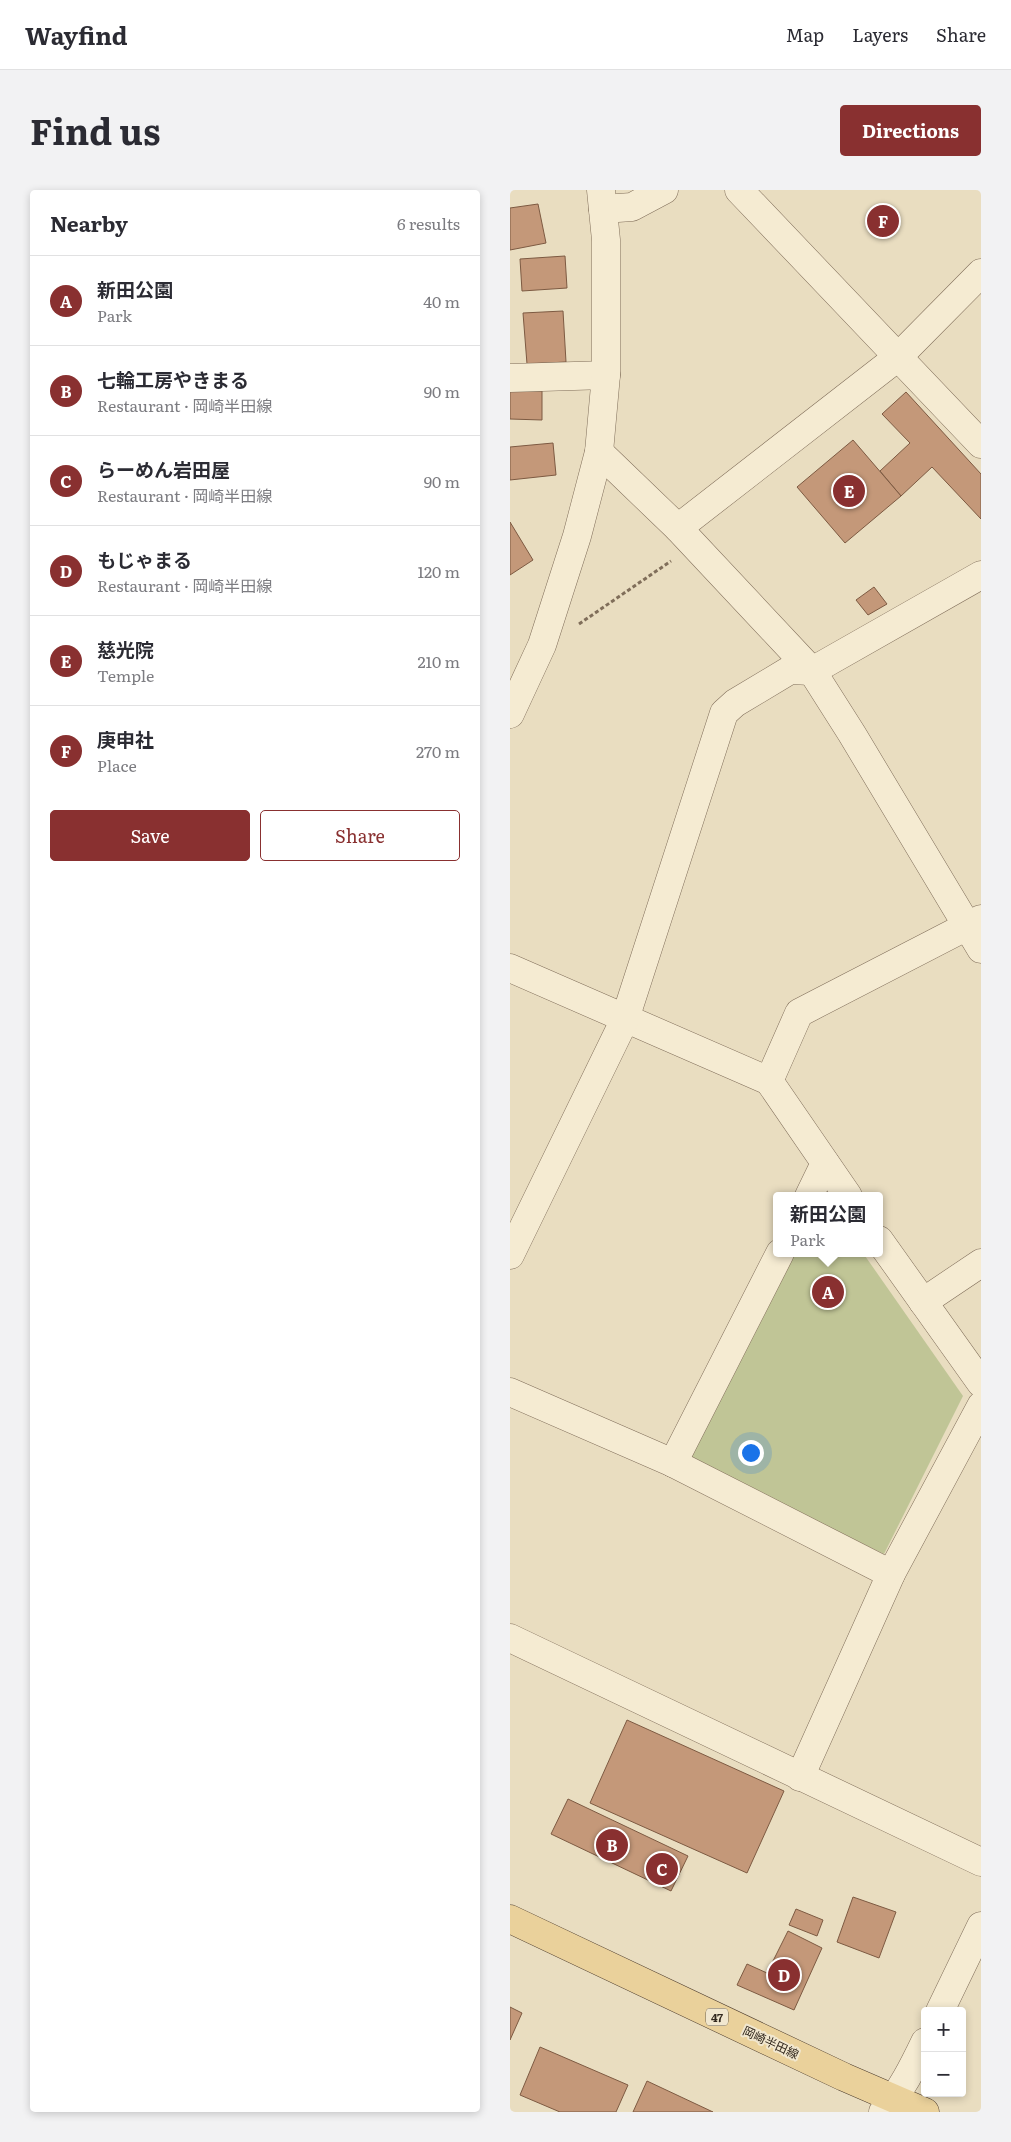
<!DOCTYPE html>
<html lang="en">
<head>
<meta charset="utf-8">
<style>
	body { margin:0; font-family:Literata,"Noto Sans JP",serif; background:#f2f2f3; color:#2b2b33 }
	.controls { position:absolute; right:15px; bottom:15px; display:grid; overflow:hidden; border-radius:5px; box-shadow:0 2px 8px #0003 }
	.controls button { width:45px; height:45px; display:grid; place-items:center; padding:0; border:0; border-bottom:1px solid #e1e1e2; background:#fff; color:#2b2b33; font:25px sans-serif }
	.you { position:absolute; left:240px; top:1262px; width:18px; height:18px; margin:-12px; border:4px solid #fff; border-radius:50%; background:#1a73e8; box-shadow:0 0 0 8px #1a73e833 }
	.badge { display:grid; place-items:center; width:32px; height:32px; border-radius:50%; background:#893030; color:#fff; font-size:16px; font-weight:700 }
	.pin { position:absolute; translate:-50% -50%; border:2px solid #fff; box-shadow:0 1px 5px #0006 }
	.popup { position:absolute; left:263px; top:1002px; width:110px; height:65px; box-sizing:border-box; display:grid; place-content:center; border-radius:5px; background:#fff; filter:drop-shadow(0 1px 4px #0005); font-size:16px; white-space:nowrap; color:#7c7c81 }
	.popup b { font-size:19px; color:#2b2b33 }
	.popup::after { content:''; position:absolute; left:50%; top:100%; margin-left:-10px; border:10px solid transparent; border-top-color:#fff }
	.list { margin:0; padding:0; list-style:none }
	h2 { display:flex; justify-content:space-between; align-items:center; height:65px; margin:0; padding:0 20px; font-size:21px }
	h2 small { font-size:16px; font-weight:400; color:#7c7c81 }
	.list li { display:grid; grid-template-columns:32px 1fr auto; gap:15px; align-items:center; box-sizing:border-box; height:90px; padding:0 20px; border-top:1px solid #e1e1e2 }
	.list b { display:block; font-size:19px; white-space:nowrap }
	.list p { margin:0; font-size:16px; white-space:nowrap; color:#7c7c81 }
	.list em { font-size:16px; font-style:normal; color:#7c7c81 }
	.actions { display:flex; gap:10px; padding:15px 20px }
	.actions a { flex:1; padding:11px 0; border:1px solid #893030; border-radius:5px; text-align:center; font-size:18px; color:#893030 }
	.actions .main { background:#893030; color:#fff }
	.map { position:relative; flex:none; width:471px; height:1922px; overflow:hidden; border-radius:5px }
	header { display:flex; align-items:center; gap:30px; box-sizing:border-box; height:70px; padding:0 25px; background:#fff; border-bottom:1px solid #e1e1e2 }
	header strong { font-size:24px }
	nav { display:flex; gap:28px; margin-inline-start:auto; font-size:18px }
	.intro { display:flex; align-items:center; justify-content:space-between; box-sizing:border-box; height:120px; padding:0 30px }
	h1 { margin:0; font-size:35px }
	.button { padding:12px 22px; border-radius:5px; background:#893030; color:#fff; font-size:18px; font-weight:700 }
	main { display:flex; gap:30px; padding:0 30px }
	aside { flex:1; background:#fff; border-radius:5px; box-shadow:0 2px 8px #0003 }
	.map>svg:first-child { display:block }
	.green { fill:#c0c596 }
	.building { fill:#c49879; stroke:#7d5a42 }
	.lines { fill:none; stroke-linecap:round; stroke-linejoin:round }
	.minor-casing { stroke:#806e5a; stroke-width:29 }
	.tertiary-casing { stroke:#806e5a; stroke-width:29 }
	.primary-casing { stroke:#4e3d2e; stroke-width:29 }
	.path { stroke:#806e5a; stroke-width:3; stroke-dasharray:4 2.5; stroke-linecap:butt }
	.minor { stroke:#f5ebd2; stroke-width:28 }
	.tertiary { stroke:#f5ebd2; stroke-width:28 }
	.primary { stroke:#ead19b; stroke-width:28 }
	.labels { text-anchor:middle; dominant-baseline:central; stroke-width:4; stroke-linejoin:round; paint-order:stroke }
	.shield { fill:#f1e7cf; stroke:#6b6152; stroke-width:1 }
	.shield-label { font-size:11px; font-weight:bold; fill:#31271d }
	.street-label { font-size:12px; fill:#31271d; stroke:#f1e7cf }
</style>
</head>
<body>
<header>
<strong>Wayfind</strong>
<nav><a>Map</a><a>Layers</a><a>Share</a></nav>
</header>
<div class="intro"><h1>Find us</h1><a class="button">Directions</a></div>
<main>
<aside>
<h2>Nearby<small>6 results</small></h2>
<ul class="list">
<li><span class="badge">A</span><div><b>新田公園</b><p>Park</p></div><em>40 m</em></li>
<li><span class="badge">B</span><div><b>七輪工房やきまる</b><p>Restaurant · 岡崎半田線</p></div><em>90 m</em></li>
<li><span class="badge">C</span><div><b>らーめん岩田屋</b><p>Restaurant · 岡崎半田線</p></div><em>90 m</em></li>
<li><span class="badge">D</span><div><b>もじゃまる</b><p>Restaurant · 岡崎半田線</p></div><em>120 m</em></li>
<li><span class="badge">E</span><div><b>慈光院</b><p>Temple</p></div><em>210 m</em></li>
<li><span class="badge">F</span><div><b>庚申社</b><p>Place</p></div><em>270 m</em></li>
</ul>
<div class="actions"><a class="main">Save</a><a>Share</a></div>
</aside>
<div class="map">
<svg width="471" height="1922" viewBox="0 0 471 1922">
	<rect width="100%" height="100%" fill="#e9ddc0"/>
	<polygon class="green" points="275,1063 353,1063 453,1206 374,1364 173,1268"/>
	<g class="building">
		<polygon points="28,14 36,53 0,60 0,18"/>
		<polygon points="371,16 388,32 375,46 358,31"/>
		<polygon points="55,66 57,98 12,101 10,69"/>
		<polygon points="53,121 56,172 17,174 13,123"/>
		<polygon points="0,201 32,201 32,230 0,229"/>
		<polygon points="396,202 471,284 471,329 422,277 391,306 370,281 400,253 372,224"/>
		<polygon points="343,250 391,306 335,353 287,297"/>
		<polygon points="43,253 46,285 0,290 0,257"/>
		<polygon points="0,332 23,370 0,385"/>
		<polygon points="364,397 377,414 358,425 346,410"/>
		<polygon points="117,1530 274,1601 237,1683 80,1613"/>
		<polygon points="58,1609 178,1666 161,1701 41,1644"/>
		<polygon points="343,1707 386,1722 369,1768 327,1752"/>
		<polygon points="286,1719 313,1730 307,1746 279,1735"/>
		<polygon points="278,1741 312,1758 284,1820 227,1795 237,1774 257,1783"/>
		<polygon points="0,1817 12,1823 0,1850"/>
		<polygon points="30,1857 118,1895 106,1922 50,1922 10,1905"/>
		<polygon points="137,1891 203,1922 123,1922"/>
	</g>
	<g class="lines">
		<g class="minor-casing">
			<g id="minor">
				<polyline points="229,0 471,254"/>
				<polyline points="93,19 122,17 154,0"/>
				<polyline points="0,188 96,185"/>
				<polyline points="168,338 388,167 471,83"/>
				<polyline points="0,778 259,891 338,1006"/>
				<polyline points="259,891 289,823 471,729"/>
				<polyline points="299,1006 315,973"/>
				<polyline points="369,1050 471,1193"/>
				<polyline points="0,1065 115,829 214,523 225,513 280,480 302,481 471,385"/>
				<polyline points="413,1112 471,1073"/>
				<polyline points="0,1202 163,1273 381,1384"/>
				<polyline points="163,1273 270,1063"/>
				<polyline points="0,1448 471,1672"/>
				<polyline points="290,1587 381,1384 471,1216"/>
			</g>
		</g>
		<g class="tertiary-casing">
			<g id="tertiary">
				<polyline points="89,262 168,338 302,481 342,544 471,759"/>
				<polyline points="0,524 32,455 67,346 89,262 96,185 96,50 91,0"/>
				<polyline points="430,1821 471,1736"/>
				<path d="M373,1922C391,1901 403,1877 415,1852"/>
			</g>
		</g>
		<g class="primary-casing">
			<polyline id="primary" points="0,1729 334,1887 415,1922"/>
		</g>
		<polyline class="path" points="69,434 161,371"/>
		<use href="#minor" class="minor"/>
		<use href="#tertiary" class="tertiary"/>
		<use href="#primary" class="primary"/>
	</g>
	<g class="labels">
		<rect class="shield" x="196" y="1818.5" width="22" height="17" rx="4"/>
		<g class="shield-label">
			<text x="207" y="1827">47</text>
		</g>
		<g class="street-label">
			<text transform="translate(261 1852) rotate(25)">岡崎半田線</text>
		</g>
	</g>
</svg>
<div class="controls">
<button>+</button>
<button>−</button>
</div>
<div class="you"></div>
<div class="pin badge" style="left:318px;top:1102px">A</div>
<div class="popup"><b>新田公園</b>Park</div>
<div class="pin badge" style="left:102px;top:1655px">B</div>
<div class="pin badge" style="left:152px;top:1679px">C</div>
<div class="pin badge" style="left:274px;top:1785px">D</div>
<div class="pin badge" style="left:339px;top:301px">E</div>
<div class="pin badge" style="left:373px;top:31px">F</div>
</div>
</main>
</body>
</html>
